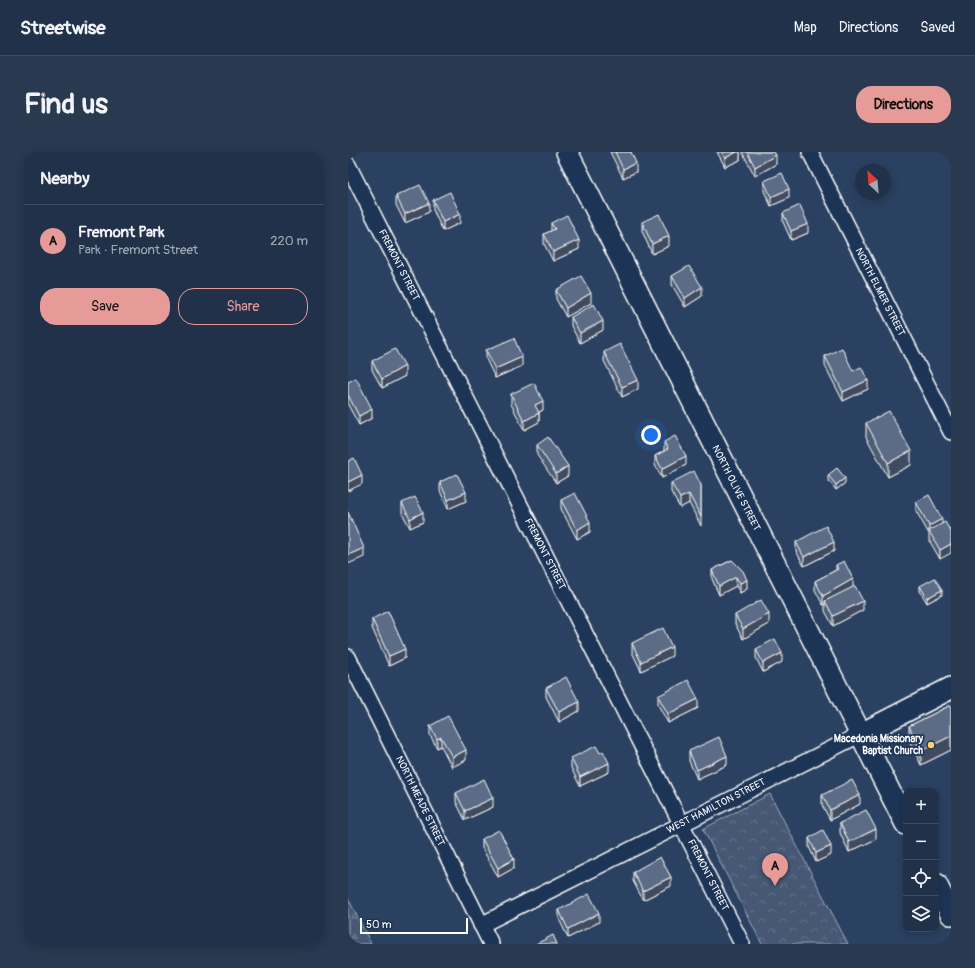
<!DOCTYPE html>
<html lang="en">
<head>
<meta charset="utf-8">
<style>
	body { margin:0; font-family:Pangolin,sans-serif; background:#283950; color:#f1f3f6 }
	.controls { position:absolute; right:12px; bottom:12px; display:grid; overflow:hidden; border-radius:8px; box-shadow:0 2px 10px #0003 }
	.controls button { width:36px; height:36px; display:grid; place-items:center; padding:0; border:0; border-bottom:1px solid #3d4c61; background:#203149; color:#f1f3f6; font:20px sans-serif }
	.compass { position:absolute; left:507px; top:12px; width:36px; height:36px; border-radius:50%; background:#203149; box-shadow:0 2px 10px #0003; rotate:334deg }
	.scale { position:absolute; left:12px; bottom:10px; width:108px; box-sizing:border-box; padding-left:4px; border:2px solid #fff; border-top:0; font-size:11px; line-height:14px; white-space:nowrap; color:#fff; -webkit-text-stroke:3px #1d3557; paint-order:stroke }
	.you { position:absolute; left:303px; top:283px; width:14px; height:14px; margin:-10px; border:3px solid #fff; border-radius:50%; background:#1a73e8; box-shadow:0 0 0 6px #1a73e833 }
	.badge { display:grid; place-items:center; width:26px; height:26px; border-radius:50%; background:#e69b98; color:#111; font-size:13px; font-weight:700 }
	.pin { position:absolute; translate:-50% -33px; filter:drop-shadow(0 1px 2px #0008) }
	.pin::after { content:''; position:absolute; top:21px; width:14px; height:12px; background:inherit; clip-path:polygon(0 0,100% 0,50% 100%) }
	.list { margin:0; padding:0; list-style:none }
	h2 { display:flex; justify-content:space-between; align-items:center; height:52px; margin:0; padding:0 16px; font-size:17px }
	h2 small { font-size:13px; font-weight:400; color:#a2a9b4 }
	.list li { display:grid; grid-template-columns:26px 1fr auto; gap:12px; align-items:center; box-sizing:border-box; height:72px; padding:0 16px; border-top:1px solid #3d4c61 }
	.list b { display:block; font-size:15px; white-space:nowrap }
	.list p { margin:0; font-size:13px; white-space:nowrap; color:#a2a9b4 }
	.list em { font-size:13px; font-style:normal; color:#a2a9b4 }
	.actions { display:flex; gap:8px; padding:12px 16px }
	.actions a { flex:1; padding:9px 0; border:1px solid #e69b98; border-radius:16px; text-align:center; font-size:14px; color:#e69b98 }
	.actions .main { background:#e69b98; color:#111 }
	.icon { flex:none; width:22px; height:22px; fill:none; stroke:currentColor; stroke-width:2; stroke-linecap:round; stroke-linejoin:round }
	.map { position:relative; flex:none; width:603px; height:792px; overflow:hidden; border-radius:16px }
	header { display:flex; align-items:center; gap:24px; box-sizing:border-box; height:56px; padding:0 20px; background:#203149; border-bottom:1px solid #3d4c61 }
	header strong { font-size:19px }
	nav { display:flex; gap:22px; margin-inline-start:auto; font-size:14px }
	.intro { display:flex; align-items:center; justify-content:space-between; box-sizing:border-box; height:96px; padding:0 24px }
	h1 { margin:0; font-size:28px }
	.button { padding:10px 18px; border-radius:16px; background:#e69b98; color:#111; font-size:14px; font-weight:700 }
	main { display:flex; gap:24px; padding:0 24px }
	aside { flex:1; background:#203149; border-radius:16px; box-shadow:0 2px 10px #0003 }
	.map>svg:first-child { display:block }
	.forest { fill:url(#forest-firs); stroke:#a2acba }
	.park { fill:url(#park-crowns); stroke:#a2acba }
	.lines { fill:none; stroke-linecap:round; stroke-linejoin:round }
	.street-casing { stroke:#fff; stroke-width:18 }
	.secondary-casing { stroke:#fff; stroke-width:24 }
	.street { stroke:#1d3557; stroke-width:15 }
	.secondary { stroke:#1d3557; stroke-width:21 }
	.wall { fill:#4e5d73; stroke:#fff }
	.shaded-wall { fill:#404c5e; stroke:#fff }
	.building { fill:#5b6c86; stroke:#fff }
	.poi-dot { fill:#ffd166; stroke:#1d3557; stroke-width:1.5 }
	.labels { text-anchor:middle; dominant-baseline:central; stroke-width:3.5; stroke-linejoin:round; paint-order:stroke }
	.street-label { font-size:10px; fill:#fff; stroke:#1d3557 }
	.poi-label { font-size:10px; font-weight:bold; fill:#fff; stroke:#1d3557; text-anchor:end }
</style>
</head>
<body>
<header>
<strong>Streetwise</strong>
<nav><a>Map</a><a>Directions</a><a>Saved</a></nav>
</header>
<div class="intro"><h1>Find us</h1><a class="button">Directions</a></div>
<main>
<aside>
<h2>Nearby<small></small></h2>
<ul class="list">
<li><span class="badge">A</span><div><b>Fremont Park</b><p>Park · Fremont Street</p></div><em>220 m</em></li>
</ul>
<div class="actions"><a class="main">Save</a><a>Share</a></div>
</aside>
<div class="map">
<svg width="603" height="792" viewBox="0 0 603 792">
	<defs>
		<pattern id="forest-firs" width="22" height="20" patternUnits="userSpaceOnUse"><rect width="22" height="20" fill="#465975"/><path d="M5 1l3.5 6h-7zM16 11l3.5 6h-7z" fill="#62728a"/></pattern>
		<pattern id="park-crowns" width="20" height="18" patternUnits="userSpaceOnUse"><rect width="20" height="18" fill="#465975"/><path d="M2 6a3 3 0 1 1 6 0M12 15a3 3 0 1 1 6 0" fill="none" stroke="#62728a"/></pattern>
	</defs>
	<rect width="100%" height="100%" fill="#2a4161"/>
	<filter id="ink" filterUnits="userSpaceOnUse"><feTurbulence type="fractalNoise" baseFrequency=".025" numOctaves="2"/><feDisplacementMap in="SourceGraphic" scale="8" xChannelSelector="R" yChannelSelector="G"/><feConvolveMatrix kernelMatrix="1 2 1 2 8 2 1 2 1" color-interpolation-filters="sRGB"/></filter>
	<g filter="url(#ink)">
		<polygon class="forest" points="0,746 23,792 0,792"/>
		<polygon class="park" points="422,642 500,792 414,792 355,677"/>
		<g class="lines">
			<g class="street-casing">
				<g id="street">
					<polyline points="462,0 603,280"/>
					<polyline points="0,13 394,792"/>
					<polyline points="0,505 143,792"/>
					<polyline points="133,773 513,582"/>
				</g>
			</g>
			<g class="secondary-casing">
				<g id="secondary">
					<polyline points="219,0 558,672"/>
					<polyline points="513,582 603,536"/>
					<polyline points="588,732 603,762"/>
				</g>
			</g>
			<use href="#street" class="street"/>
			<use href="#secondary" class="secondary"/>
		</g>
		<g class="wall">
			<polygon points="262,0 283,0 288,20 275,26"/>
			<polygon points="369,0 392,0 392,8 377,15"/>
			<polygon points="394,0 426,0 428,12 407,24"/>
			<polygon points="416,29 441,46 423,54 416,39"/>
			<polygon points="48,44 81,60 57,71 48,53"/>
			<polygon points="85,48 112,71 95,79 85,58"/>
			<polygon points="435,61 460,81 443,88 435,70"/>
			<polygon points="294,70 321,94 304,102 294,79"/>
			<polygon points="203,71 231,97 205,109 196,92 196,82 203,79"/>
			<polygon points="324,124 354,144 337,155 324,133"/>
			<polygon points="208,138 243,151 218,165 208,147"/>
			<polygon points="223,165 255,178 232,191 223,174"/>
			<polygon points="138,198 174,214 147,226 138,207"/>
			<polygon points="256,200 290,237 274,245 256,209"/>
			<polygon points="477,204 505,219 520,237 495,249 477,214"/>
			<polygon points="24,209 57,224 34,236 24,218"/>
			<polygon points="0,230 24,266 11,273 0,253"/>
			<polygon points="163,242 195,258 191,260 191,270 176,278 163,252"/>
			<polygon points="518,271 563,313 540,325 518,285"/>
			<polygon points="316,290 338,313 314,326 307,313 307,304 316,299"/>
			<polygon points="189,293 220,324 208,331 189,303"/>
			<polygon points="480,323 497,331 488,338 480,328"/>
			<polygon points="92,330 118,349 100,357 92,339"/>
			<polygon points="323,331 353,333 353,374 341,351 332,356 323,340"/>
			<polygon points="213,348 242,380 229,387 213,357"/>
			<polygon points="568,350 594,372 592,407 581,388 581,382 568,359"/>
			<polygon points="54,351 75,370 62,376 54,361"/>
			<polygon points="448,390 486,399 456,414 448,399"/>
			<polygon points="384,408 399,437 392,441 388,434 371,443 364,427 364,418"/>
			<polygon points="488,413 505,435 515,458 485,474 477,459 477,452 475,453 467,438 467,429 488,418"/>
			<polygon points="572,434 594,443 579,451 572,439"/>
			<polygon points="387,463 421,472 395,487 387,472"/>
			<polygon points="24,467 57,506 41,514 24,476"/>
			<polygon points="284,491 324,504 293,519 284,500"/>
			<polygon points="408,497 434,510 415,520 408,506"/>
			<polygon points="198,536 231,559 211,570 198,545"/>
			<polygon points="310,544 350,556 320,571 310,553"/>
			<polygon points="603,553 603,598 573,613 561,588 561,574"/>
			<polygon points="82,574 118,608 104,615 93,594 89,596 82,583"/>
			<polygon points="341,599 379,613 349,627 341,609"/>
			<polygon points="223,606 261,620 232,634 223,616"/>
			<polygon points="108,641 145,655 117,668 108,650"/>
			<polygon points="474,643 512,652 482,668 474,653"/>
			<polygon points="492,671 528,687 501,700 492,681"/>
			<polygon points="461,686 483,703 468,710 461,695"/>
			<polygon points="134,687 166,716 150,725 134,696"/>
			<polygon points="285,720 323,734 295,748 285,729"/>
			<polygon points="211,758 251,770 220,786 211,767"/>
		</g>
		<g class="shaded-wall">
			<polygon points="389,0 392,0 392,8 377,15 377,6"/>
			<polygon points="428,3 428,12 407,24 407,15"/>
			<polygon points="288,11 288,20 275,26 275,17"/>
			<polygon points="441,37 441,46 423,54 423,45"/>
			<polygon points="81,51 81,60 57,71 57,62"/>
			<polygon points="112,62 112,71 95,79 95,70"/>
			<polygon points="460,72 460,81 443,88 443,79"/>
			<polygon points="321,84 321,94 304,102 304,92"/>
			<polygon points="231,88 231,97 205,109 205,100"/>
			<polygon points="354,135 354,144 337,155 337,146"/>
			<polygon points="243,141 243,151 218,165 218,156"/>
			<polygon points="255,169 255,178 232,191 232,181"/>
			<polygon points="174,205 174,214 147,226 147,217"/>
			<polygon points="57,214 57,224 34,236 34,227"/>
			<polygon points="290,228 290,237 274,245 274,235"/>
			<polygon points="520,228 520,237 495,249 495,240"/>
			<polygon points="195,249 195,258 187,262 187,253"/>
			<polygon points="24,257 24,266 11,273 11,264"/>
			<polygon points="191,261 191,270 176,278 176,269"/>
			<polygon points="563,299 563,313 540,325 540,311"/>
			<polygon points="338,304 338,313 314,326 314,317"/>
			<polygon points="220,314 220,324 208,331 208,322"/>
			<polygon points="14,323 14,332 0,339 0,330"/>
			<polygon points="497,326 497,331 488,338 488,333"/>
			<polygon points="118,340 118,349 100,357 100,348"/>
			<polygon points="341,342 341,351 332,356 332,346"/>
			<polygon points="75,360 75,370 62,376 62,367"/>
			<polygon points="594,367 594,376 581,380 581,374"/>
			<polygon points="242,370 242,380 229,387 229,378"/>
			<polygon points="486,390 486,399 456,414 456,405"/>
			<polygon points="603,392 603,401 592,407 592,398"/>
			<polygon points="16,396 16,405 0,412 0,403"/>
			<polygon points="388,425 388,434 371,443 371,434"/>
			<polygon points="505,427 505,437 477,449 477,452 475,453 475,444"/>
			<polygon points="399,428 399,437 392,441 392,431"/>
			<polygon points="594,438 594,443 579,451 579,446"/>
			<polygon points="515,449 515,458 485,474 485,464"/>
			<polygon points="421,462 421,472 395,487 395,477"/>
			<polygon points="324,495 324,504 293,519 293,510"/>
			<polygon points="57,497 57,506 41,514 41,504"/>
			<polygon points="434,501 434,510 415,520 415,511"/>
			<polygon points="350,547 350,556 320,571 320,562"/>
			<polygon points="231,550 231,559 211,570 211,560"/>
			<polygon points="603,584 603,598 573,613 573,599"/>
			<polygon points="93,585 93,594 89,596 89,587"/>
			<polygon points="118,598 118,608 104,615 104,605"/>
			<polygon points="379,604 379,613 349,627 349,618"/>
			<polygon points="261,611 261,620 232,634 232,625"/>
			<polygon points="512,643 512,652 482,668 482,658"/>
			<polygon points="145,646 145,655 117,668 117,659"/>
			<polygon points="528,677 528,687 501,700 501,690"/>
			<polygon points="483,694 483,703 468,710 468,701"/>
			<polygon points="166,707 166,716 150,725 150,716"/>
			<polygon points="323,725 323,734 295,748 295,739"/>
			<polygon points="251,761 251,770 220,786 220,777"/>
		</g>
		<g class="building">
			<polygon points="267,0 283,0 288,11 275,17"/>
			<polygon points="374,0 389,0 377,6"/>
			<polygon points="399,0 426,0 428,3 407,15"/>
			<polygon points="434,21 441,37 423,45 416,29"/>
			<polygon points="72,33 81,51 57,62 48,44"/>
			<polygon points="102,40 112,62 95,70 85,48"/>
			<polygon points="452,53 460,72 443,79 435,61"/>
			<polygon points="311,62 321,84 304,92 294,70"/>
			<polygon points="219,63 231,88 205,100 196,82 207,77 203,71"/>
			<polygon points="341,114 354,135 337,146 324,124"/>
			<polygon points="233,124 243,141 218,156 208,138"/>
			<polygon points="246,152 255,169 232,181 223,165"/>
			<polygon points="166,186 174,205 147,217 138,198"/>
			<polygon points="272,192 290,228 274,235 256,200"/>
			<polygon points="494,196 505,219 513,215 520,228 495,240 477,204"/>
			<polygon points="47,197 57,214 34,227 24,209"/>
			<polygon points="8,226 24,257 11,264 0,243 0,230"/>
			<polygon points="186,231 195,249 187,253 191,261 176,269 163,242"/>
			<polygon points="541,259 563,299 540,311 518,271"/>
			<polygon points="327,284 338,304 314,317 307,304 320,297 316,290"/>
			<polygon points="200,285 220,314 208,322 189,293"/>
			<polygon points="6,306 14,323 0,330 0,309"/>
			<polygon points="489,316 497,326 488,333 480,323"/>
			<polygon points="346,319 353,333 353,365 341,342 332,346 323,331"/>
			<polygon points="109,322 118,340 100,348 92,330"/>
			<polygon points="227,341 242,370 229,378 213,348"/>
			<polygon points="581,343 594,367 581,374 568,350"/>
			<polygon points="67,345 75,360 62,367 54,351"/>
			<polygon points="0,360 16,396 0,403"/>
			<polygon points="597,370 603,380 603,392 592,398 581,379"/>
			<polygon points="478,374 486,390 456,405 448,390"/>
			<polygon points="384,408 395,419 399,428 392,431 388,425 371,434 364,418"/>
			<polygon points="496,409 505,427 475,444 467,429 490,417 488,413"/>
			<polygon points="587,426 594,438 579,446 572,434"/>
			<polygon points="507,434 515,449 485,464 477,449"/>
			<polygon points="413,448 421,462 395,477 387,463"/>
			<polygon points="40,459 57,497 41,504 24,467"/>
			<polygon points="315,476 324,495 293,510 284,491"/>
			<polygon points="427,487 434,501 415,511 408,497"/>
			<polygon points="218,525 231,550 211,560 198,536"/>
			<polygon points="340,528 350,547 320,562 310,544"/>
			<polygon points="603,553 603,584 573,599 561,574"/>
			<polygon points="100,564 118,598 104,605 93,585 89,587 82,574"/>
			<polygon points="371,585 379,604 349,618 341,599"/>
			<polygon points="248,594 252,601 255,599 261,611 232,625 223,606"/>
			<polygon points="136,627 145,646 117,659 108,641"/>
			<polygon points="504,628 512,643 482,658 474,643"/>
			<polygon points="518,658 528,677 501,690 492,671"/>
			<polygon points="151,678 166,707 150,716 134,687"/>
			<polygon points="475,678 483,694 468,701 461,686"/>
			<polygon points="312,705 323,725 295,739 285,720"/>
			<polygon points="241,742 251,761 220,777 211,758"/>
			<polygon points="205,783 209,792 188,792"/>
		</g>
	</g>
	<circle class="poi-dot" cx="583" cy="593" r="4"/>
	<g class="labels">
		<g class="street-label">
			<text transform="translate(51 113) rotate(63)">FREMONT STREET</text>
			<text transform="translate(532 140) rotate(63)">NORTH ELMER STREET</text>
			<text transform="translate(388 336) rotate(63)">NORTH OLIVE STREET</text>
			<text transform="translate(197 402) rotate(63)">FREMONT STREET</text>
			<text transform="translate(72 649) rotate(64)">NORTH MEADE STREET</text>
			<text transform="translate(368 654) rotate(-27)">WEST HAMILTON STREET</text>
			<text transform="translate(360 723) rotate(63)">FREMONT STREET</text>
		</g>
		<g class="poi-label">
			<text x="575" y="587">Macedonia Missionary<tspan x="575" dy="12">Baptist Church</tspan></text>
		</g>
	</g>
</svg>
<div class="controls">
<button>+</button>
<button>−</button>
<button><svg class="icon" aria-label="locate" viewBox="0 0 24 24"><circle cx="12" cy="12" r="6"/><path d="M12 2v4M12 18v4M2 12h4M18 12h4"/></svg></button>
<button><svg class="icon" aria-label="layers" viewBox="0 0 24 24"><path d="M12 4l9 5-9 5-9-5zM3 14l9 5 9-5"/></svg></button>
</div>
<svg class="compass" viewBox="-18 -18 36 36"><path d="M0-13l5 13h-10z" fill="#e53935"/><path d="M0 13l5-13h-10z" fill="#a2a9b4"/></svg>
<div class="scale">50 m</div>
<div class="you"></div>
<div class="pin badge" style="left:427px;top:734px">A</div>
</div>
</main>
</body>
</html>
